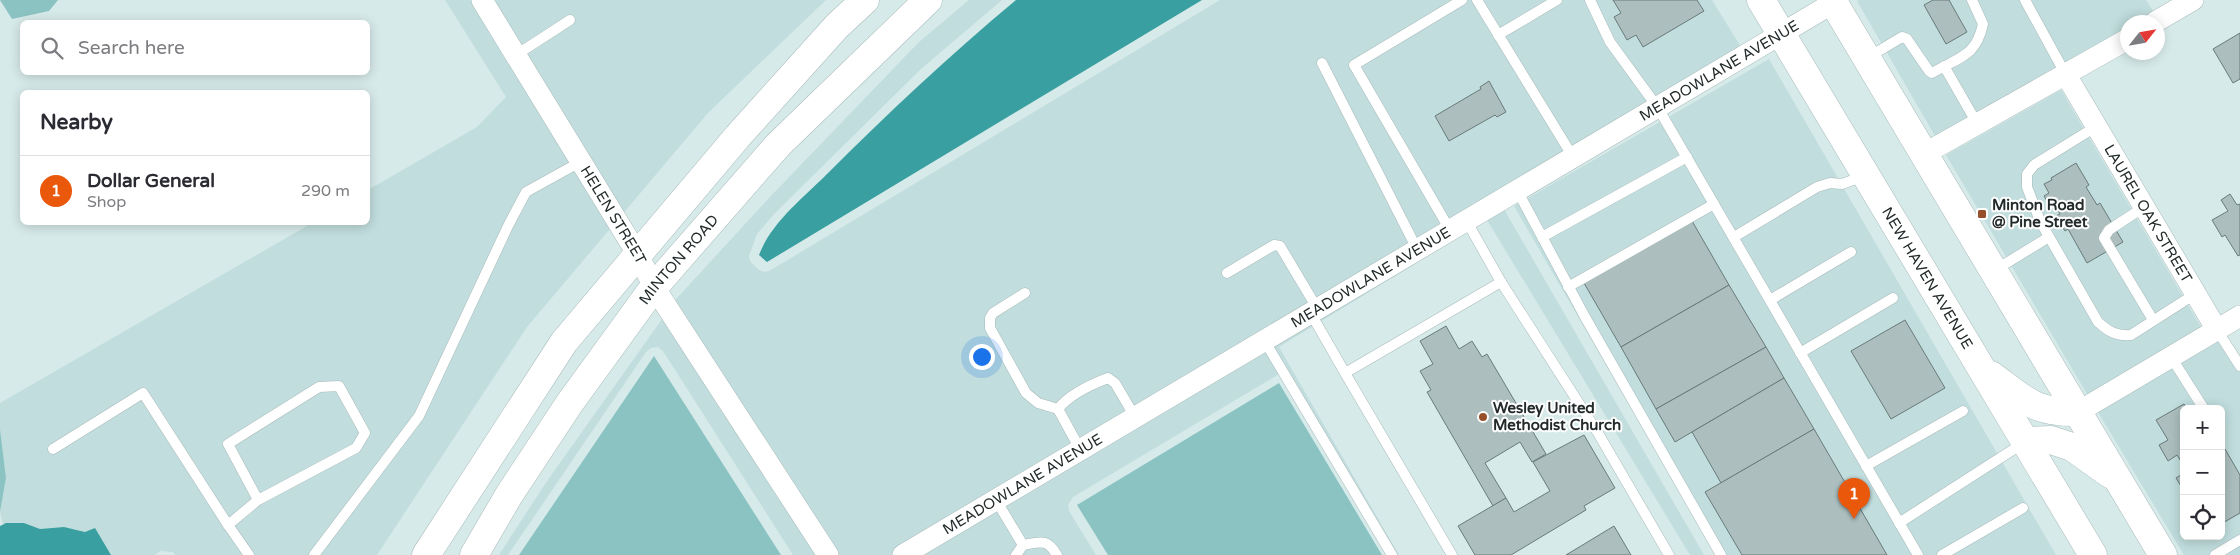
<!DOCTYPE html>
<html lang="en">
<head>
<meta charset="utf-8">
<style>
	body { margin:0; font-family:"Varela Round",sans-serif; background:#f2f2f3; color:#2b2b33 }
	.controls { position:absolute; right:15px; bottom:15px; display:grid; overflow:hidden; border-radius:8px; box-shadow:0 2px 12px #0003 }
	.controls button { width:45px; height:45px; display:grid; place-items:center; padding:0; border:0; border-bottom:1px solid #e1e1e2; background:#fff; color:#2b2b33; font:25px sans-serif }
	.compass { position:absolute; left:2120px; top:15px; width:45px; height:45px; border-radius:50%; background:#fff; box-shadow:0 2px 12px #0003; rotate:59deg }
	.you { position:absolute; left:981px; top:356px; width:18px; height:18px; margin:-12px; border:4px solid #fff; border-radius:50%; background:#1a73e8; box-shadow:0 0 0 8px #1a73e833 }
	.badge { display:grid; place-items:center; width:32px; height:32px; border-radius:50%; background:#ea580c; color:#fff; font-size:16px; font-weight:700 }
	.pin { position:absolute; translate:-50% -41px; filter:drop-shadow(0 1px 2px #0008) }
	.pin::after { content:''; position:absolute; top:26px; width:18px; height:15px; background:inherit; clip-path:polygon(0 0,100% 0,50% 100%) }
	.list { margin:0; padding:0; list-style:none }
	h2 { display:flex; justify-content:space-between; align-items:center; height:65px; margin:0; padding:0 20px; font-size:21px }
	h2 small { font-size:16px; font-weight:400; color:#7c7c81 }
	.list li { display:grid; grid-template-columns:32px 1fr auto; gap:15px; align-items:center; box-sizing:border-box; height:70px; padding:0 20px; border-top:1px solid #e1e1e2 }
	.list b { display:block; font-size:19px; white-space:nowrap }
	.list p { margin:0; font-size:16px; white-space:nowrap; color:#7c7c81 }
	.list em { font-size:16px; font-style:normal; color:#7c7c81 }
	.icon { flex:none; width:28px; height:28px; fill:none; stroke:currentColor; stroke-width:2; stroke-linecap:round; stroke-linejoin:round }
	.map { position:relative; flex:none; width:2240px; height:555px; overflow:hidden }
	.search { position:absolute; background:#fff; box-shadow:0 2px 12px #0003; left:20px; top:20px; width:350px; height:55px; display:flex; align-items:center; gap:12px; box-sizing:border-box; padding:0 18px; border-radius:8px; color:#7c7c81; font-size:19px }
	.panel { position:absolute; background:#fff; box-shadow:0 2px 12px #0003; left:20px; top:90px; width:350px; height:135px; border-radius:8px }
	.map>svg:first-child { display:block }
	.built { fill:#c1dddd; fill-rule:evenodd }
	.green { fill:#8bc2c2 }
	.water { fill:#3a9fa0 }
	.building { fill:#acbebe; stroke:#697b7b }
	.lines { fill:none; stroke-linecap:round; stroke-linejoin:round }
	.lane-casing { stroke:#a9bbbb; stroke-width:11 }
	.street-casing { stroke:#a9bbbb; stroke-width:22 }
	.secondary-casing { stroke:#a9bbbb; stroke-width:29 }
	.primary-casing { stroke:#a9bbbb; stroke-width:29 }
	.lane { stroke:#fff; stroke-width:10 }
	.street { stroke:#fff; stroke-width:21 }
	.secondary { stroke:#fff; stroke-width:28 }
	.primary { stroke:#fff; stroke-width:28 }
	.poi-dot { fill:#964f2a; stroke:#fff; stroke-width:2 }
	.labels { text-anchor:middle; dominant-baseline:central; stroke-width:4; stroke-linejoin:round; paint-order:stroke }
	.street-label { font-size:15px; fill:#232a2a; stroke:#fff }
	.poi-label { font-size:15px; font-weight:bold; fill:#232a2a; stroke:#fff; text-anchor:start }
</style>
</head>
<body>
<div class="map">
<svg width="2240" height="555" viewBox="0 0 2240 555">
	<rect width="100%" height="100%" fill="#d7eaea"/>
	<g class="built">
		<polygon points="445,0 826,0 708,113 527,327 377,555 175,555 173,552 160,551 155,555 111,555 95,529 85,532 64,527 40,529 24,523 3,524 0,512 6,478 0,429 0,403 312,223 368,222 368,190 477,127 506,97"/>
		<polygon points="969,0 1002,0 921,69 775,213 757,234 749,256 750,261 759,270 765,272 771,270 1220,0 1712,0 1749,60 1504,206 1505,211 1704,555 1690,555 1487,220 1279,347 1399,555 1394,555 1281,373 1073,497 1068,505 1069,511 1096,555 793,555 663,351 658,347 651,348 646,352 508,555 499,555 545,484 677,298 769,198 919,42"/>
		<polygon points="1859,0 2146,0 2153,11 2135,22 2128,22 2127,27 2061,66 1935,136 1857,1"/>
		<polygon points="1769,59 2056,555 1716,555 1514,206"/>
		<polygon points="2061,90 2201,327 2087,394 1946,155"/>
		<path d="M2224,338L2240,367V555H2184L2098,412ZM2184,409H2221V536H2184Z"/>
	</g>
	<g class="green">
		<polygon points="0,0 58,0 49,11 12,19"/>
		<polygon points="654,356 781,555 519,555"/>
		<polygon points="1279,383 1382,555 1108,555 1077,505"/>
		<polygon points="0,429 6,478 0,512"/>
	</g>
	<g class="water">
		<path d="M1016,0H1202L767,262L759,255C771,223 802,199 826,175C887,114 950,55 1016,0Z"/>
		<polygon points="6,523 24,523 40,529 64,527 85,532 95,528 111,555 0,555 0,526"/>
	</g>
	<g class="building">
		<polygon points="1613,0 1697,0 1704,11 1643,47 1636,35 1627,40 1614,17 1621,13"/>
		<polygon points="1933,0 1949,0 1967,32 1946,44 1924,5"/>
		<polygon points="2240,33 2240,79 2233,83 2213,49"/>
		<polygon points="1489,81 1506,112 1497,117 1495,115 1449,141 1435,116 1481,89 1480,87"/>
		<polygon points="2076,163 2089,185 2086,187 2097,205 2100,203 2123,242 2087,263 2068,229 2065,231 2056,216 2060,214 2054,203 2050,206 2044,196 2049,193 2044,184 2052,180 2051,178"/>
		<polygon points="2230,194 2237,205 2240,204 2240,255 2238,256 2225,235 2222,237 2212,220 2228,211 2221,200"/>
		<polygon points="1692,221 1729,285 1621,347 1584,283"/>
		<polygon points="1729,285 1766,347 1656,409 1621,347"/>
		<polygon points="1905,320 1945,388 1891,419 1851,351"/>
		<polygon points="1446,326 1459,349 1472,341 1482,357 1487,354 1546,454 1532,462 1520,442 1485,463 1506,498 1493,506 1427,392 1431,390 1420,371 1433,364 1420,341"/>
		<polygon points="1766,347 1784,378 1675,442 1656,409"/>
		<polygon points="1784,378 1814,429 1721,483 1692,432"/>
		<polygon points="2184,404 2187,409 2184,409 2184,466 2177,455 2168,461 2159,445 2168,440 2156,420"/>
		<polygon points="1814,429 1887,555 1742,555 1705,492"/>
		<polygon points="1584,435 1615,488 1584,506 1586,510 1511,555 1475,555 1458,526 1506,498 1514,512 1550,491 1533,462"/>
		<polygon points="2225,449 2240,475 2240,513 2221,524 2221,451"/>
		<polygon points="2184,473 2184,491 2176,478"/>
		<polygon points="1614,526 1631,555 1566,555"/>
	</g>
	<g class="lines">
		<g class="lane-casing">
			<g id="lane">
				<polyline points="1477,0 1573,157"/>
				<polyline points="1590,0 1610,42 1658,108 1918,555"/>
				<polyline points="2025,0 2066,75"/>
				<polyline points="1498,35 1557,0"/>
				<polyline points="516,55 570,20"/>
				<path d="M1867,58L1902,37L1907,39L1929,71L1932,73C1959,57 1976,57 1983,24L1972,0"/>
				<polyline points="1322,63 1417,249"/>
				<polyline points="1944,66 1978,125"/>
				<path d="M2097,126L2034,165L2027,174V187L2040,221L2098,322C2109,332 2116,336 2131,335L2195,294"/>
				<polyline points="1517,190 1585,317 1721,555"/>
				<polyline points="2144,207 2109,230 2104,238 2153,320"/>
				<polyline points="1450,230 1354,65 1462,0"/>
				<polyline points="1542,237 1687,157"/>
				<polyline points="1734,237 1817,187 1830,183 1842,184 1864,176"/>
				<polyline points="1995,270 2049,237"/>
				<polyline points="1227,273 1274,245 1280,246 1317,308"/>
				<polyline points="1501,282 1598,433 1669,555"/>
				<polyline points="1568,287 1714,204"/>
				<polyline points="1025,293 993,313 990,318 990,328 1026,393 1038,403 1058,409"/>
				<polyline points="1770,300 1851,252"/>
				<polyline points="1310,312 1345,373 1501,282 1466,220"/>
				<polyline points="2217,330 2240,366"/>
				<polyline points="1264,340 1392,555"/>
				<polyline points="1800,353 1893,298"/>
				<polyline points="2171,357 2204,409"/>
				<polyline points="1345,373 1452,555"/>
				<polyline points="53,449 143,393 228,525"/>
				<path d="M1080,449L1058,409C1069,395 1092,384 1108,378L1115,383L1135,417"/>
				<polyline points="1866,466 1963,411"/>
				<polyline points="996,500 1023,545"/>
				<polyline points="1899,523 2025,442"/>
				<polyline points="249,555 228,525 258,500 356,448 365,433 339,386 319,387 228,444 258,500"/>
				<polyline points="314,555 419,416 508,226 526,192 582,161"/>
				<path d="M1016,555L1023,545C1040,542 1047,538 1057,555"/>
				<polyline points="1942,555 2023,508"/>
				<polyline points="2215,555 2240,540"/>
			</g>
		</g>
		<g class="street-casing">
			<g id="street">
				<path id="s1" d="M482,0L638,255L654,287L828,555"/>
				<polyline points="2155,22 2193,0"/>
				<path id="s2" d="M2066,75L2217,330"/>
				<polyline points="1924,154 2128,39"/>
				<polyline points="2078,412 2240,316"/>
				<path id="s3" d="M903,555L1838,0"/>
			</g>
		</g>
		<g class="secondary-casing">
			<g id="secondary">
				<polyline points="426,555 564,342 738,136 837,26 865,0"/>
				<path id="s4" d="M474,555L509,495L569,404L654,287L778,145L928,0"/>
			</g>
		</g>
		<g class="primary-casing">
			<g id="primary">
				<path id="s5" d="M1761,0L2093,555"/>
				<polyline points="1832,0 2163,555"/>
				<path d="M1991,375C2025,400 2034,413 2078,412"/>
				<polyline points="2026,441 2051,440 2072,447 2110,474"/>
			</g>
		</g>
		<use href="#lane" class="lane"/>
		<use href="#street" class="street"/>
		<use href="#secondary" class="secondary"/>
		<use href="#primary" class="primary"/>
	</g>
	<g class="poi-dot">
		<rect x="1977" y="209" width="10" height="10" rx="2.5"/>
		<circle cx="1483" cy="417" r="5"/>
	</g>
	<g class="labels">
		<g class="street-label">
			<text stroke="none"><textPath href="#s3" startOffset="949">MEADOWLANE AVENUE</textPath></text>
			<text stroke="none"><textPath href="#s2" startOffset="161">LAUREL OAK STREET</textPath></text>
			<text stroke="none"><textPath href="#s1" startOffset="252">HELEN STREET</textPath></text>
			<text stroke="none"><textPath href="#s4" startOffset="360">MINTON ROAD</textPath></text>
			<text stroke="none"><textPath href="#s3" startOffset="544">MEADOWLANE AVENUE</textPath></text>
			<text stroke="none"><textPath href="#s5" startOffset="324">NEW HAVEN AVENUE</textPath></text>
			<text stroke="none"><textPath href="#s3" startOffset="139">MEADOWLANE AVENUE</textPath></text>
		</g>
		<g class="poi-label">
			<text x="1992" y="205">Minton Road<tspan x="1992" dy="17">@ Pine Street</tspan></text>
			<text x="1493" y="408">Wesley United<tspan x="1493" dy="17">Methodist Church</tspan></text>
		</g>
	</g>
</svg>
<div class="controls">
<button>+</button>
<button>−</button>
<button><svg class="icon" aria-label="locate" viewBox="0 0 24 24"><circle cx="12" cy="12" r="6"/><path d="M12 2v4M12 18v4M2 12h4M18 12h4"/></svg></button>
</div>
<svg class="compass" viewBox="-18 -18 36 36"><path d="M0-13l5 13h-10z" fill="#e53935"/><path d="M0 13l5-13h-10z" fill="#7c7c81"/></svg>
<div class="you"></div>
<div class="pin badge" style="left:1854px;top:519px">1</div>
<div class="search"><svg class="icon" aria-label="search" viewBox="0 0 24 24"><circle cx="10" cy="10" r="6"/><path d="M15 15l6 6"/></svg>Search here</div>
<section class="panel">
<h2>Nearby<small></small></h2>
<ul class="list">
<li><span class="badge">1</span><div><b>Dollar General</b><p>Shop</p></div><em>290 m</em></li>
</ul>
</section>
</div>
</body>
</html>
